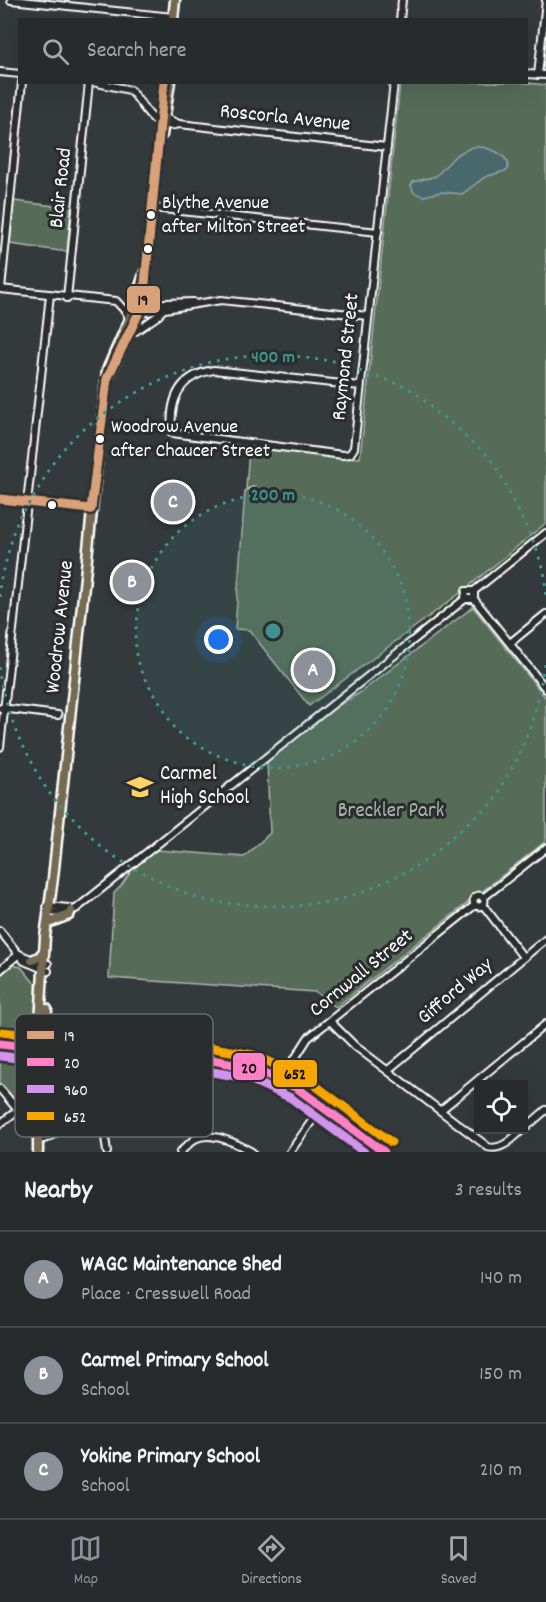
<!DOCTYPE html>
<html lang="en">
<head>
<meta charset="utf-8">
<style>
	body { margin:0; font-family:Dekko,sans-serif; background:#2f3335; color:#f1f3f6 }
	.controls { position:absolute; right:18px; bottom:18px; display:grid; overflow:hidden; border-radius:0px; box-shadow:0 6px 24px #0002 }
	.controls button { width:54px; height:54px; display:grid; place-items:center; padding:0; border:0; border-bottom:2px solid #434749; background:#272b2d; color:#f1f3f6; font:30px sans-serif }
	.you { position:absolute; left:219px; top:640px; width:21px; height:21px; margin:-15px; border:4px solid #fff; border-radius:50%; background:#1a73e8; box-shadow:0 0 0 9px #1a73e833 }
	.badge { display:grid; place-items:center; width:39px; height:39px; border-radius:50%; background:#8c9099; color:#fff; font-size:20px; font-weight:700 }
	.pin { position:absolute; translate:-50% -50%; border:3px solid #fff; box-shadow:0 2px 6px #0006 }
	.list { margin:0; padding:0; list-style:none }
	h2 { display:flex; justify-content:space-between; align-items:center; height:78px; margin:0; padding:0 24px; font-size:26px }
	h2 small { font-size:20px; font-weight:400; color:#a4a7aa }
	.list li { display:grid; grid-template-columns:39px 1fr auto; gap:18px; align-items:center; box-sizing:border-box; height:96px; padding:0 24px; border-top:2px solid #434749 }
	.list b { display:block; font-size:22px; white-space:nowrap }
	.list p { margin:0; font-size:20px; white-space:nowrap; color:#a4a7aa }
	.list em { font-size:20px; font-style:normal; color:#a4a7aa }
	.icon { flex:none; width:33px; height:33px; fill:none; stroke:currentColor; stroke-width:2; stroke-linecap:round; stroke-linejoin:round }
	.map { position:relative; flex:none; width:546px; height:1152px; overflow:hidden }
	.search { position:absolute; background:#272b2d; box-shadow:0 6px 24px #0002; left:18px; right:18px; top:18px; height:66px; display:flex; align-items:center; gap:15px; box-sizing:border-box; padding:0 21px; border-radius:0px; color:#a4a7aa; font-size:22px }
	.sheet { height:366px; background:#272b2d }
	nav { display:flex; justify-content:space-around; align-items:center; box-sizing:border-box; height:84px; border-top:2px solid #434749; background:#272b2d; font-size:16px; color:#a4a7aa }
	nav a { display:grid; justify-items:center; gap:3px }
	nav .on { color:#8c9099 }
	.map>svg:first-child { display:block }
	.green { fill:#576c58; stroke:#abb6ac; stroke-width:1.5 }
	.water { fill:#49676c; stroke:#92a4a7; stroke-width:1.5 }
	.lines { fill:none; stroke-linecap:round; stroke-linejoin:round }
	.minor-casing { stroke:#fff; stroke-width:10 }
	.major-casing { stroke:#fff; stroke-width:13 }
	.minor { stroke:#2a2d2e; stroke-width:6 }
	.major { stroke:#746b52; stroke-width:8 }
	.bus-1-casing { stroke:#2a2d2e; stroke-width:14 }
	.bus-2-casing { stroke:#2a2d2e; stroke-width:14 }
	.bus-3-casing { stroke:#2a2d2e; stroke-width:14 }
	.bus-4-casing { stroke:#2a2d2e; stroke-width:14 }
	.bus-1 { stroke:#d9a179; stroke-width:9 }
	.bus-2 { stroke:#ff80c5; stroke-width:9 }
	.bus-3 { stroke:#d193ec; stroke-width:9 }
	.bus-4 { stroke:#f7a600; stroke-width:9 }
	.ring { fill:none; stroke:#3f918b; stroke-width:3; stroke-dasharray:3 6 }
	.bus-dot { fill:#fff; stroke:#2a2d2e; stroke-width:2 }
	.labels { text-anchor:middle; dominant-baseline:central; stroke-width:6; stroke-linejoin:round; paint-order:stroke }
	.bus-label { font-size:20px; fill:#fff; stroke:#2a2d2e; text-anchor:start }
	.street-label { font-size:21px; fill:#fff; stroke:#2a2d2e }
	.poi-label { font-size:21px; fill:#fff; stroke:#2a2d2e; text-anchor:start }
	.park-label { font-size:21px; fill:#abb6ac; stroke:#2a2d2e }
	.key { fill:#2a2d2e; stroke:#6a6c6d; stroke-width:1.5 }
	.key-label { font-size:16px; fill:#fff }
	.centre { fill:#3f918b; stroke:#2a2d2e; stroke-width:3 }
	.ring-label { font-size:18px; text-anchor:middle; font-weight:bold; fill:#3f918b; stroke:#2a2d2e; stroke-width:6; stroke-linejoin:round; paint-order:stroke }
	.line-badge { stroke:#2a2d2e; stroke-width:2 }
	.pale-badge-label { font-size:16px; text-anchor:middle; font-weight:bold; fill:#111 }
</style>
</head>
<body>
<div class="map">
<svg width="546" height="1152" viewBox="0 0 546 1152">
	<rect width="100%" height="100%" fill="#34393c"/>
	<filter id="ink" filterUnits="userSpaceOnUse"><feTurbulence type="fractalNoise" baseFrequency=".0167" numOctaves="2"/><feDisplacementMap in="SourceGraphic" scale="12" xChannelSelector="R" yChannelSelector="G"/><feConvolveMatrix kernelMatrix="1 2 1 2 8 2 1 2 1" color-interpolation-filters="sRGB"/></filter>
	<g filter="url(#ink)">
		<g class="green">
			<polygon points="519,82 546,85 546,523 463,591 309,706 249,630 235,629 245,491 256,486 246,489 249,448 360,458 400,83"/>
			<polygon points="14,201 71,208 67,252 10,244"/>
			<polygon points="473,607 546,698 546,841 336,1007 315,992 109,978 114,893 121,886 144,852 158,850 244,857 270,833 267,761 325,713 358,694"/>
			<polygon points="13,965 21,967 37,986 35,1023 16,1038 0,1035 0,976"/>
			<polygon points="0,1054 38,1058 36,1110 18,1110 0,1089"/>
		</g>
		<path class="water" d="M472,147C486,146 500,151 508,162V170L485,177L462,194L441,192L424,196L414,193L411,186L413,182L436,176L456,155Z"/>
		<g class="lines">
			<g class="minor-casing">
				<g id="minor">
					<polyline points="11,0 173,17"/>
					<polyline points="400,20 402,0"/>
					<polyline points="0,72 20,74"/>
					<polyline points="526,74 546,75"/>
					<polyline points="538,75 546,0"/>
					<path d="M93,82L130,90C145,105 152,132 179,124L387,147"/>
					<polyline points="161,116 179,124"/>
					<polyline points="153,208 378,232"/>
					<polyline points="0,289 116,301 127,313 129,320"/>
					<polyline points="1,289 22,82"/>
					<polyline points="67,298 89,82"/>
					<polyline points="140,304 193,302"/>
					<polyline points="140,313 221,300 368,316"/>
					<polyline points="132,331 136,331 159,315 163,309"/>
					<path d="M360,386L214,370C179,375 169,400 172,433L343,455L350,454L354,448L394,82"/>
					<polyline points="0,499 91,509"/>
					<polyline points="474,591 546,533"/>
					<polyline points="474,599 546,689"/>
					<polyline points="510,643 546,614"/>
					<polyline points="1,708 58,715"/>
					<polyline points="0,747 50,295"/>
					<circle cx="479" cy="901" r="5.5"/>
					<polyline points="483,898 546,848"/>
					<polyline points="483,905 523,957"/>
					<polyline points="47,906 69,908"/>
					<polyline points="47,912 63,913 76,909 465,599 474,599 474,591 466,591 465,599"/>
					<polyline points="0,931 24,961 48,971"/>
					<polyline points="19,954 38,962 48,964"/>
					<polyline points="0,970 19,954"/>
					<path d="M330,1021L355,1046L488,1147C502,1151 513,1138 522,1130"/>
					<polyline points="388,1070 546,939"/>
					<polyline points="263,1082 274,1083 282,1079"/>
					<polyline points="0,1089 18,1110"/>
					<polyline points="291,1095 283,1087 282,1079 308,1038 475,905"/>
					<polyline points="441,1110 546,1024"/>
					<polyline points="0,1124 18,1110 36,1110"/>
					<polyline points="524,1129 546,1110"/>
					<path d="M38,1140C58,1140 69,1111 88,1111L104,1129L107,1152"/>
					<path d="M180,1152C185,1148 190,1142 195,1139C211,1130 238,1144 252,1152"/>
					<polyline points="290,1152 316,1115"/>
				</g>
			</g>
			<g class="major-casing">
				<g id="major">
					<polyline points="173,20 175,0"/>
					<polyline points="162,135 170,82"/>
					<polyline points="109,376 143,304 164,82"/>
					<polyline points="51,922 69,915 71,911"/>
					<polyline points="32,960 39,957 44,951"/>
					<path d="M0,1044C47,1051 94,1052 141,1054C189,1056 240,1057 284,1080C320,1099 351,1128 384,1152"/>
					<polyline points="0,1054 32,1059 206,1068 239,1074 293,1098 367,1152"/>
					<polyline points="25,1058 35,1083"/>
					<polyline points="42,1104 47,1009"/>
					<polyline points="38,1152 38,1058 45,937 53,878 107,370 129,320 146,268"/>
				</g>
			</g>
			<use href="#minor" class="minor"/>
			<use href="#major" class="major"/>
			<g class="bus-1-casing">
				<g id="bus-1">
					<polyline points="0,499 91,509"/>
					<polyline points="91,509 107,379 143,304 164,82"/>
				</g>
			</g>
			<g class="bus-2-casing">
				<polyline id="bus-2" points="0,1044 53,1050 196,1057 250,1067 297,1088 384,1152"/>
			</g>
			<g class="bus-3-casing">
				<polyline id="bus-3" points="0,1056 52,1062 195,1069 247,1078 291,1098 364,1152"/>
			</g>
			<g class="bus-4-casing">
				<polyline id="bus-4" points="2,1032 54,1038 197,1045 253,1055 304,1077 391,1142"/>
			</g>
			<use href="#bus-1" class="bus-1"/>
			<use href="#bus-2" class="bus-2"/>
			<use href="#bus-3" class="bus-3"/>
			<use href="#bus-4" class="bus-4"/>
		</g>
	</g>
	<circle cx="273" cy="631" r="137" fill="#3f918b" fill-opacity=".12"/>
	<g class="ring">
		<circle cx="273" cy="631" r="137"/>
		<path d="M546 665A275 275 0 0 1 0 665M0 597A275 275 0 0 1 546 597"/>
	</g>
	<defs>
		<g id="school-bare" transform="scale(2.07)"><path d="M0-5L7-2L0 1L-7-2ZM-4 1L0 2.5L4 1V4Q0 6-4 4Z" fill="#ffd166" stroke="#2a2d2e" stroke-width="2.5" paint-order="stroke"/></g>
	</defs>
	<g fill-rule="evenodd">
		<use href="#school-bare" x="140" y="787"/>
	</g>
	<g class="bus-dot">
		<circle cx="151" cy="215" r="5"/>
		<circle cx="148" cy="249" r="5"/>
		<circle cx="100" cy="439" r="5"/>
		<circle cx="52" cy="505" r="5"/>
	</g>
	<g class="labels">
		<g class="bus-label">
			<text x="162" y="204">Blythe Avenue<tspan x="162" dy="24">after Milton Street</tspan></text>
			<text x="111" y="428">Woodrow Avenue<tspan x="111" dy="24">after Chaucer Street</tspan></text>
		</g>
		<g class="street-label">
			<text transform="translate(285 119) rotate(6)">Roscorla Avenue</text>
			<text transform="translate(62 188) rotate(-84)">Blair Road</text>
			<text transform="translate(347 357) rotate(-84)">Raymond Street</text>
			<text transform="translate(61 627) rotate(-84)">Woodrow Avenue</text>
			<text transform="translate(362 974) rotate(-39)">Cornwall Street</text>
			<text transform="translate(456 992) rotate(-40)">Gifford Way</text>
		</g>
		<g class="poi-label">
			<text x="160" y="775">Carmel<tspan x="160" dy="24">High School</tspan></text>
		</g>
		<g class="park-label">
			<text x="391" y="812">Breckler Park</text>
		</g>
	</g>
	<rect x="15" y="1014" width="198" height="123" rx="9" class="key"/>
	<rect x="27" y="1031" width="27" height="8" fill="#d9a179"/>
	<rect x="27" y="1058" width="27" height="8" fill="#ff80c5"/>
	<rect x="27" y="1085" width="27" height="8" fill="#d193ec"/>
	<rect x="27" y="1112" width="27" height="8" fill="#f7a600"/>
	<g class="key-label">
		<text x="64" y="1041">19</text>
		<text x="64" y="1068">20</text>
		<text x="64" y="1095">960</text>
		<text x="64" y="1122">652</text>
	</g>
	<circle cx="273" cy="631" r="9" class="centre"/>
	<g class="ring-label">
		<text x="273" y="362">400 m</text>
		<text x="273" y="500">200 m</text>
	</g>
	<g class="line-badge">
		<rect x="126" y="285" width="35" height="29" rx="6" fill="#d9a179"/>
		<rect x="232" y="1052" width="34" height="29" rx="6" fill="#ff80c5"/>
		<rect x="272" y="1059" width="46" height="29" rx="6" fill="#f7a600"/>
	</g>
	<g class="pale-badge-label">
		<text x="143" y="305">19</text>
		<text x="249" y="1073">20</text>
		<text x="295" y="1079">652</text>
	</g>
</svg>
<div class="controls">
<button><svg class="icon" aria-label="locate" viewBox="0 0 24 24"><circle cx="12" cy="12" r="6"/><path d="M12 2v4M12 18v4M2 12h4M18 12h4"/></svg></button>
</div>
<div class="you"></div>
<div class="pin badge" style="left:313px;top:670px">A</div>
<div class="pin badge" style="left:132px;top:582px">B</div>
<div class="pin badge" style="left:173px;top:502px">C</div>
<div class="search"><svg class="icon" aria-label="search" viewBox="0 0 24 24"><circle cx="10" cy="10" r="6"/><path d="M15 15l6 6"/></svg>Search here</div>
</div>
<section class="sheet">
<h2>Nearby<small>3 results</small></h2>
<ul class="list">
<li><span class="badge">A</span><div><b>WAGC Maintenance Shed</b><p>Place · Cresswell Road</p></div><em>140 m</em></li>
<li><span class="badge">B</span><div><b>Carmel Primary School</b><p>School</p></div><em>150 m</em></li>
<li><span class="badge">C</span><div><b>Yokine Primary School</b><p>School</p></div><em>210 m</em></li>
</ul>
</section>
<nav>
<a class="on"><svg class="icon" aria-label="map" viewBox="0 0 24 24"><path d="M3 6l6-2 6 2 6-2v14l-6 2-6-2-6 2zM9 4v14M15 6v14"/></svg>Map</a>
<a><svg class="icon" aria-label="directions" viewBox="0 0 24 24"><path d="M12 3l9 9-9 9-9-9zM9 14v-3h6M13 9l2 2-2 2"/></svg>Directions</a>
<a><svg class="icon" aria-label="saved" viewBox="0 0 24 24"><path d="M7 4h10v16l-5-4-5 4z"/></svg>Saved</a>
</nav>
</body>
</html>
